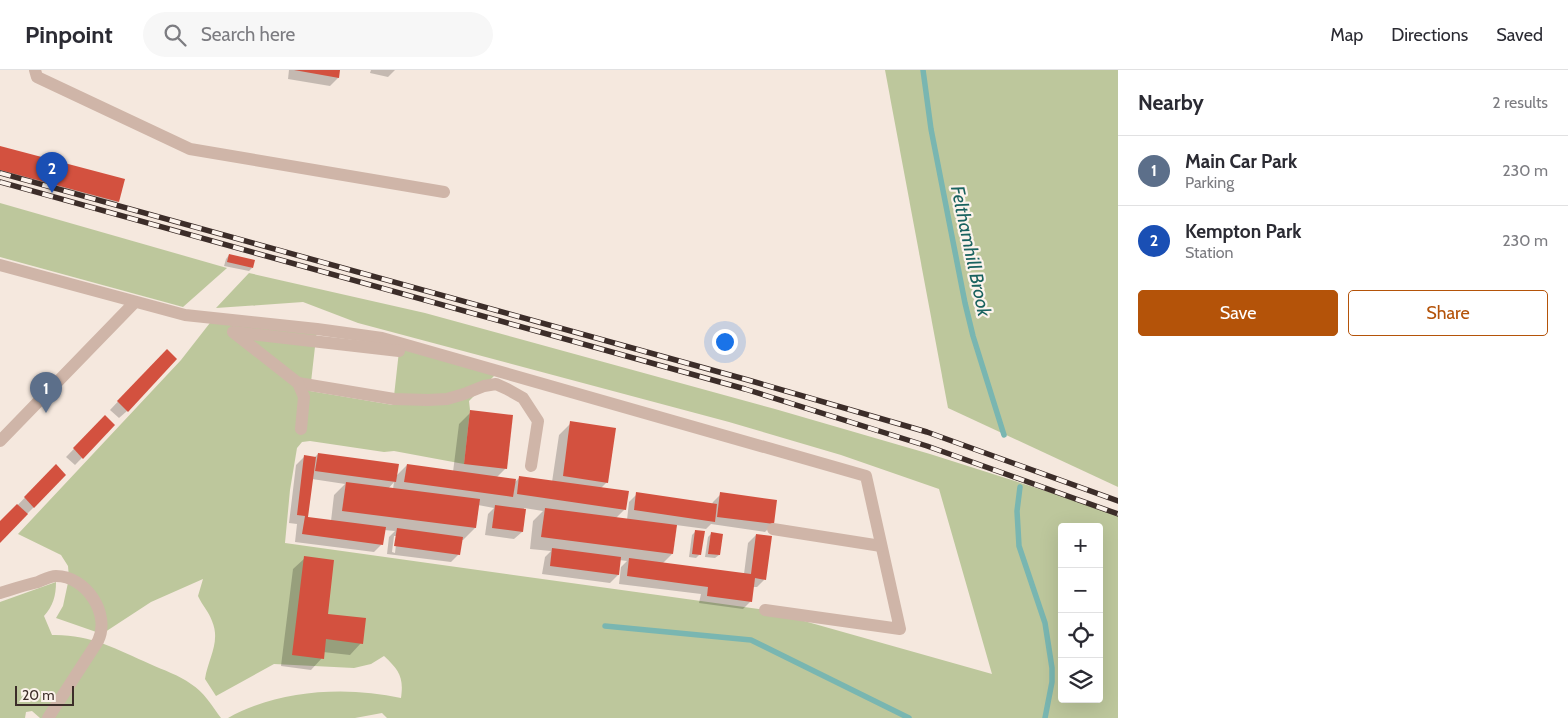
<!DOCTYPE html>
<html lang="en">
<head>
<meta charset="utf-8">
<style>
	body { margin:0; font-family:Cabin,sans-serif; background:#f7f7f7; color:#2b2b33 }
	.controls { position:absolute; right:15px; bottom:15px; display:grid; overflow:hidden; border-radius:5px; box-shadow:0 5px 20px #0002 }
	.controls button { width:45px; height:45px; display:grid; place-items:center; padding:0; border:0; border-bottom:1px solid #e1e1e2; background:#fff; color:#2b2b33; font:25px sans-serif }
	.scale { position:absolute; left:15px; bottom:12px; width:59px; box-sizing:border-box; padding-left:5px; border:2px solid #3c2d29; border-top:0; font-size:14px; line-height:18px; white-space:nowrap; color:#3c2d29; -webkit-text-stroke:4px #fcf3ec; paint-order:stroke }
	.you { position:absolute; left:724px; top:271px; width:18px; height:18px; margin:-12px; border:4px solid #fff; border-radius:50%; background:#1a73e8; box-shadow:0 0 0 8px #1a73e833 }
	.badge { display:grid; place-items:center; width:32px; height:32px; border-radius:50%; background:#b45309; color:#fff; font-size:16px; font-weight:700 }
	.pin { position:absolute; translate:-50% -41px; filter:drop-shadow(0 1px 2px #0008) }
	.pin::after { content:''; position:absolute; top:26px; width:18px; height:15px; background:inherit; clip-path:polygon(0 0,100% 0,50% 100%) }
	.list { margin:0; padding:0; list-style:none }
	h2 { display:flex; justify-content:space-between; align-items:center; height:65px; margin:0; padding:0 20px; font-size:21px }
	h2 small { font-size:16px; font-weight:400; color:#7c7c81 }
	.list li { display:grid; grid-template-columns:32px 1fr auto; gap:15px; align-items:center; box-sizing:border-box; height:70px; padding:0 20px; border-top:1px solid #e1e1e2 }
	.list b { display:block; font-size:19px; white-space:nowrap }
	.list p { margin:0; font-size:16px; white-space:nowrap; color:#7c7c81 }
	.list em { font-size:16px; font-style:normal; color:#7c7c81 }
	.actions { display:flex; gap:10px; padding:15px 20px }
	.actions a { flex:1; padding:11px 0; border:1px solid #b45309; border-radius:5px; text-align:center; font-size:18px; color:#b45309 }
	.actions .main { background:#b45309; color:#fff }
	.icon { flex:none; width:28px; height:28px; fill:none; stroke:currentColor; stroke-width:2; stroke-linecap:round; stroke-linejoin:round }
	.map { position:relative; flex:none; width:1118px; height:648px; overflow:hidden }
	header { display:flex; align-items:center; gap:30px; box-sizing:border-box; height:70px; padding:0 25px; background:#fff; border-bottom:1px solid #e1e1e2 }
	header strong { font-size:24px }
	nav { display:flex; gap:28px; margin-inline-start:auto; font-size:18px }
	.search { width:350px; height:45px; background:#f7f7f7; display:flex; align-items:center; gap:12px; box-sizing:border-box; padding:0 18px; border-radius:28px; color:#7c7c81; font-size:19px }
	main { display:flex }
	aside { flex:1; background:#fff }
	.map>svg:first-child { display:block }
	.green { fill:#bdc79c; fill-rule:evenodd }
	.shadow { fill:#0003; fill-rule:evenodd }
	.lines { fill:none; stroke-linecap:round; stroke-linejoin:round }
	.stream { stroke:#79b6b1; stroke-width:5.5 }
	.building { fill:#d3513f }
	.minor { stroke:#cfb5a8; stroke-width:12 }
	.rail-casing { stroke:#3c2d29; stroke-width:5.5 }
	.rail { stroke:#fcf3ec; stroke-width:4; stroke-dasharray:11; stroke-linecap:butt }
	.labels { text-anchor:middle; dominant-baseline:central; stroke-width:4.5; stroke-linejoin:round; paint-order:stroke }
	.water-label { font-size:19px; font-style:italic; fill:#19625f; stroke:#fcf3ec }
</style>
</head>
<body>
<header>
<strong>Pinpoint</strong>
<div class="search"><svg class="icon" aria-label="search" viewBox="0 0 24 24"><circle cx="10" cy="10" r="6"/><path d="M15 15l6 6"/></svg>Search here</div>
<nav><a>Map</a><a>Directions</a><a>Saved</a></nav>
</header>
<main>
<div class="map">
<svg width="1118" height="648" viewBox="0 0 1118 648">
	<rect width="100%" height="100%" fill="#f5e8de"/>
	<g class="green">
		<polygon points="885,0 1118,0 1118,417 948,338"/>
		<polygon points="0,133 227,198 183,237 0,187"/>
		<path d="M249,203L425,243L775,339L930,384L1118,444V648H387L382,643L355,648H228C278,620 345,616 401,628C404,607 399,600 384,586L371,594L354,598L274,594L216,626L205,609C208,589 221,572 212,551C209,542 202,535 198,526L203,509L151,532L102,564L56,548L63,536L69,508L68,496L61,485L18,464L181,290L213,249L317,259L310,321L393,335L399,281L398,273L498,302L469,331L470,340L464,394L394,381L384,382L310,371L302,372L297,378L290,420L285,473L765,540L992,604L939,419L841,385L729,352L358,253L303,232L216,238ZM1062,457H1099V629H1062Z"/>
		<path d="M56,512C56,526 53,536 44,546L52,565C89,564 117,579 150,594C163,600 179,605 191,614C204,622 212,636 221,648H40L32,641L26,642L25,648H0V532Z"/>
	</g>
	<g class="shadow">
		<polygon points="289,0 339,0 338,8 330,16 288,9"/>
		<polygon points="371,0 395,0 388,7 370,3"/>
		<polygon points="0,77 118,131 114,135 0,104"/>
		<polygon points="229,185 252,198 249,201 224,196 226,189"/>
		<polygon points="159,288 127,341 119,348 110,340"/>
		<path d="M471,342L506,398L496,408L514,413L520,407L552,412L559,365L571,353L607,412L600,419L625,439L616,448L627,450L629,432L637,424L712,434L713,432L721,424L773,454L765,462L711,454L706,459L676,455L672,484L662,494L744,504L748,473L756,465L765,509L757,517H752L751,531L743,539L699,533L701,524L619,514L621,497L627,491L619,490L618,505L610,513L542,504L545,487L551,481L530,479L533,451L543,441L524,438L522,462L514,469L485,465L488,444L494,438L478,435L475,458L463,470H461L459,484L451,492L387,484L389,467L395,461L384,460L382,474L374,482L295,472L297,454L289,453L296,395L304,387L314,388L318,384L396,406L407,395L453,402L459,354ZM312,409L345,414L334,425L331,451L307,448ZM394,412L393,419H388ZM394,466H397L395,483L392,482Z"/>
		<polygon points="105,347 114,355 75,395 66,387"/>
		<polygon points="56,396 34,437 0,471 0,453"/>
		<polygon points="696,461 700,484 696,488 689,487 692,465"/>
		<polygon points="711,464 719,485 715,488 705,487 708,467"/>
		<polygon points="305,488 327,545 361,573 350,585 323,582 322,588 311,600 281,596 293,499"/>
	</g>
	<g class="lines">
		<g class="stream">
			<polyline points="923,0 931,59 965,233 973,266 1004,365"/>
			<polyline points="1020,417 1017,441 1019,476 1045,553 1052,598 1052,612 1045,648"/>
			<polyline points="605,556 751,570 909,648"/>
		</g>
	</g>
	<g class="building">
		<polygon points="294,0 340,0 339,8"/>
		<polygon points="0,76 125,109 119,132 0,100"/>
		<polygon points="229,184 255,190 253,198 227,192"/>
		<polygon points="167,279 177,289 128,342 117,331"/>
		<polygon points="470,340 513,345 507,399 464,394"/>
		<polygon points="105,345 115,355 83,389 73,378"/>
		<polygon points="570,351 616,358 608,413 563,406"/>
		<polygon points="318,383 399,394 396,412 315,401"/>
		<polygon points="304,385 316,387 308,447 386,457 383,475 302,464 305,446 297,445"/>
		<polygon points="56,394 66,405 34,438 24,427"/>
		<polygon points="407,394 516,409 513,427 404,412"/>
		<polygon points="519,406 629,421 626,440 517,424"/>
		<polygon points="346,412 480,429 476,458 342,441"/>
		<polygon points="636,422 717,434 715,452 634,440"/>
		<polygon points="720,422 777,430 774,454 717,447"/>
		<polygon points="17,434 28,444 0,473 0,451"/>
		<polygon points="495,435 526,439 523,462 492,458"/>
		<polygon points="545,438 677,455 673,484 541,467"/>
		<polygon points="397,458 463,467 460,485 394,476"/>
		<polygon points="695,460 705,461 701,485 692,484"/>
		<polygon points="711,462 723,464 720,485 708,484"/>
		<polygon points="756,464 772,466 766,510 755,508 752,532 707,526 708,517 627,506 629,488 751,504"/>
		<polygon points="552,478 621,487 619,505 550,496"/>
		<polygon points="304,486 334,490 328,544 366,548 363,574 326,569 324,589 292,585"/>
	</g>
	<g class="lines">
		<g class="minor">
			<polyline points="35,0 37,7 190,79 444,122"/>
			<polyline points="0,195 185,245 317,259 382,268 866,406 900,559 765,540"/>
			<polyline points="298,313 394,329 428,330 447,329 464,324 484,316 496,314 507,319 523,328 538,351 531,396"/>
			<polyline points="301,359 304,327 298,313 233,262 399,281"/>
			<polyline points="0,371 135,232"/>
			<polyline points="773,459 881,476"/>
			<path d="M0,523C13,519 25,515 38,512C43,510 50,506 56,506C86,506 111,544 98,571L48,648"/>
		</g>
		<g class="rail-casing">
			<g id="rail">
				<polyline points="0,103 748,310 927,362 1118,431"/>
				<polyline points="0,112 745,319 927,376 1118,444"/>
			</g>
		</g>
		<use href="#rail" class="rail"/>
	</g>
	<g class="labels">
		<g class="water-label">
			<text transform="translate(971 181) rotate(78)">Felthamhill Brook</text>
		</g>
	</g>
</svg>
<div class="controls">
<button>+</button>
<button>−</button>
<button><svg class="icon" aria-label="locate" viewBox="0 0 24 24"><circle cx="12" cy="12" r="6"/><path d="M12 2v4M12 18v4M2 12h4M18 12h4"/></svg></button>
<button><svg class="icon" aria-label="layers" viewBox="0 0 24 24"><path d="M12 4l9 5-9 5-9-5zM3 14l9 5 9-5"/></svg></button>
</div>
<div class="scale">20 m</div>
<div class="you"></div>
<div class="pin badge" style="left:46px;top:343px;background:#5c6f8a">1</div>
<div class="pin badge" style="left:52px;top:123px;background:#1a4fb4">2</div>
</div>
<aside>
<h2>Nearby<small>2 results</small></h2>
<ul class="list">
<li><span class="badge" style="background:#5c6f8a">1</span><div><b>Main Car Park</b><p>Parking</p></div><em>230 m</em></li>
<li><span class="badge" style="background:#1a4fb4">2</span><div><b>Kempton Park</b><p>Station</p></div><em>230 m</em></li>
</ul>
<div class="actions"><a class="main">Save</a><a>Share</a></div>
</aside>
</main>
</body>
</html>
